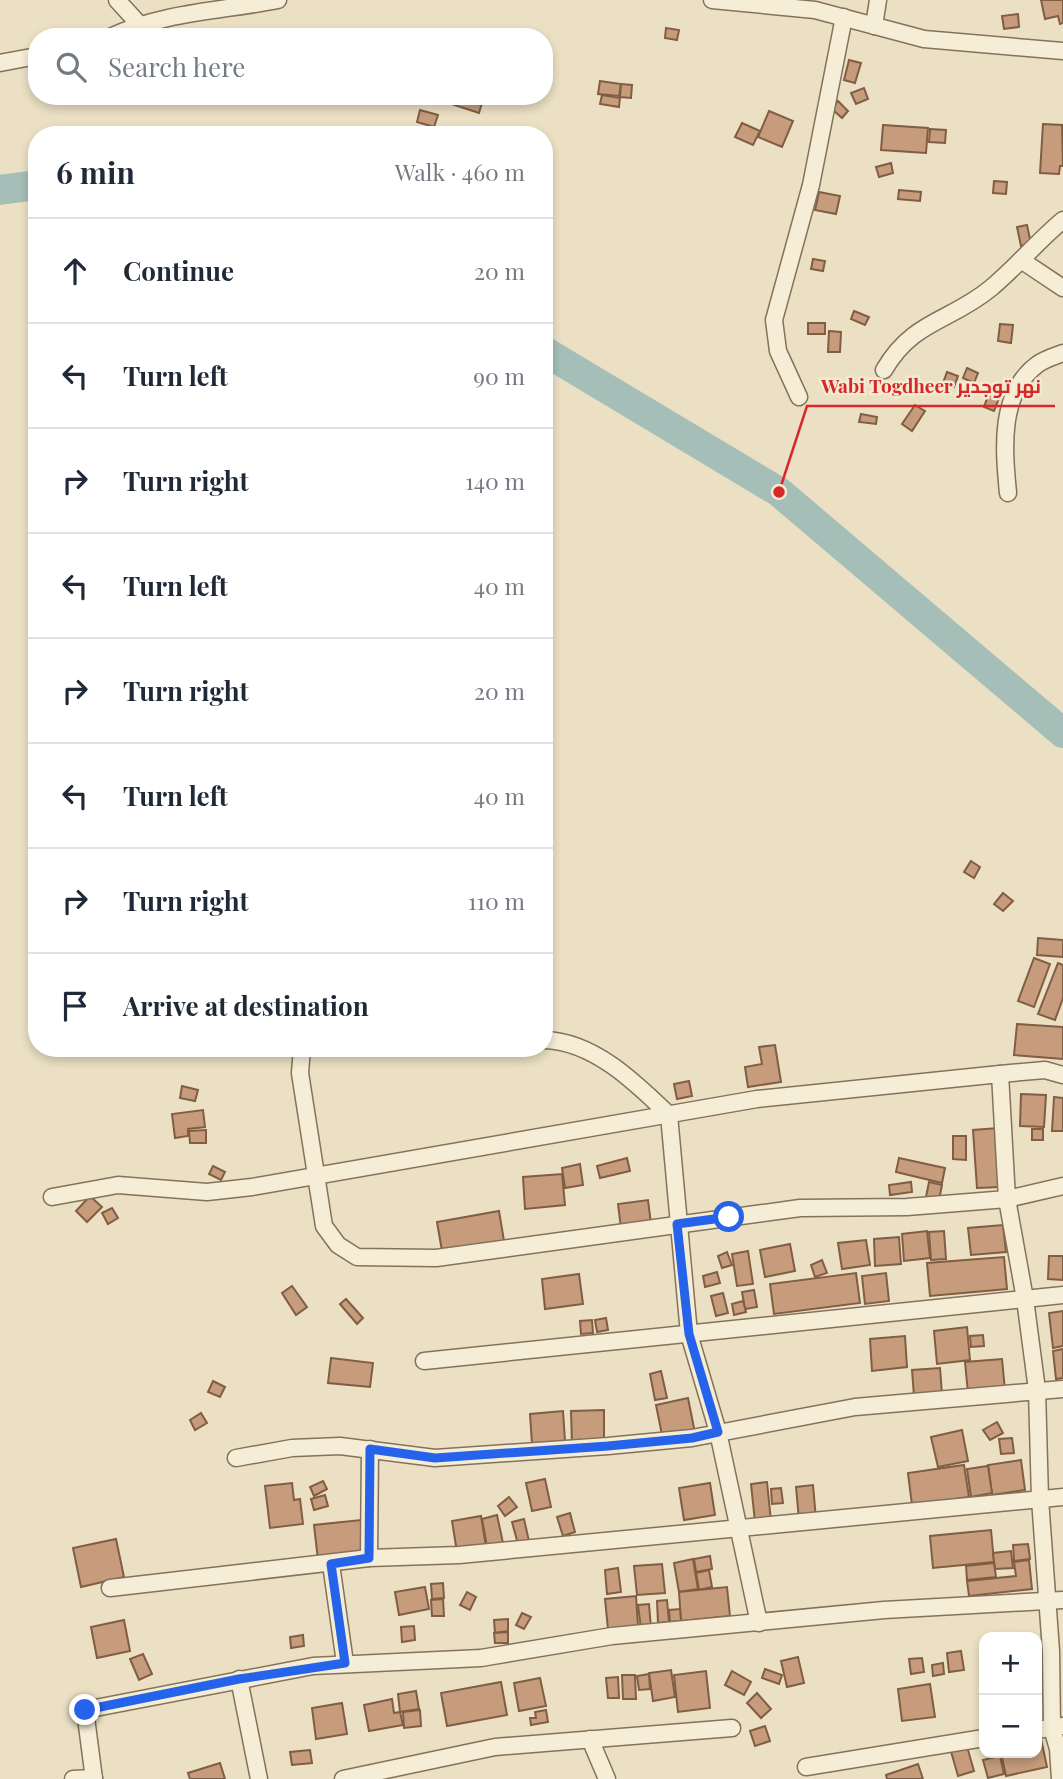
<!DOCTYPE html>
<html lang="en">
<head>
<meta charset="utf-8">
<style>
	body { margin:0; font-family:"Playfair Display",Cairo,serif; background:#f2f2f3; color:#1f2937 }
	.controls { position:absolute; right:21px; bottom:21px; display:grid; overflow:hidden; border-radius:14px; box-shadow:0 4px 10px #0003 }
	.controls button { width:63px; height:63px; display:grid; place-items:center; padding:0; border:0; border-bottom:2px solid #e0e1e3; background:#fff; color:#1f2937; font:35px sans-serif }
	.stop { position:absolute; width:21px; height:21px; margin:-16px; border:5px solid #2563eb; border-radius:50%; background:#fff }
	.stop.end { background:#2563eb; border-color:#fff; box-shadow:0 2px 7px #0008 }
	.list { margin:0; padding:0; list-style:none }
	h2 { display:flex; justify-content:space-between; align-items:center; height:91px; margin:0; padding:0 28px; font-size:30px }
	h2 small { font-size:23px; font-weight:400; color:#747a83 }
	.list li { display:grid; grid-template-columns:46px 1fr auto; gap:21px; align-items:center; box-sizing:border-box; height:105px; padding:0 28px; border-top:2px solid #e0e1e3 }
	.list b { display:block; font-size:26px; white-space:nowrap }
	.list em { font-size:23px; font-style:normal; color:#747a83 }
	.icon { flex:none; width:38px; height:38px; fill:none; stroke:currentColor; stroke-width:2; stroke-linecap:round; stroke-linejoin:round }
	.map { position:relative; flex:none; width:1063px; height:1779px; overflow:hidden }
	.search { position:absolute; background:#fff; box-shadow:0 4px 10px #0003; left:28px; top:28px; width:525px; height:77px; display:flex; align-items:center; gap:18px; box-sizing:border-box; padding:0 24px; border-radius:28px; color:#747a83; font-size:26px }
	.panel { position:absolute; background:#fff; box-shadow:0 4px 10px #0003; left:28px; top:126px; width:525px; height:931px; border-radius:28px }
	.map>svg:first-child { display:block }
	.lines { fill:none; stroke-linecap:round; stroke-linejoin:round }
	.river { stroke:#a5beb7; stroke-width:30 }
	.building { fill:#c69c7c; stroke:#815d43; stroke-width:2 }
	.minor-casing { stroke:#84725b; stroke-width:19 }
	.minor { stroke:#f6edd6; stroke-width:16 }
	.route { stroke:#2563eb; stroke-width:9 }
	.leader { fill:none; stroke:#d62828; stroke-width:2.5 }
	.callout-dot { fill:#d62828; stroke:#f3ead2; stroke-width:2.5 }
	.callout-label { font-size:19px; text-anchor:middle; font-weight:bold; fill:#d62828; stroke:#f3ead2; stroke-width:5; stroke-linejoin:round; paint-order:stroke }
</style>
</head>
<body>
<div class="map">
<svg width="1063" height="1779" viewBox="0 0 1063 1779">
	<rect width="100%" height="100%" fill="#ebe0c3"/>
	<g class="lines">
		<g class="river">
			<polyline points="0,190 37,185"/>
			<polyline points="544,351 779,492 1063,733"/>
		</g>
	</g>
	<g class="building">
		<polygon points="1041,0 1063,0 1063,23 1060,24 1058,16 1045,19"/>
		<polygon points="1018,14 1019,27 1004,29 1002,16"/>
		<polygon points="666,28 679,30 677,40 665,38"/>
		<polygon points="849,60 861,63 855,83 844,80"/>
		<polygon points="600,81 621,84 619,96 598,94"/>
		<polygon points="621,84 632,85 631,98 620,97"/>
		<polygon points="864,88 868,99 856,104 851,93"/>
		<polygon points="602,95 620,98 619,107 600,104"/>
		<polygon points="444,96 484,96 479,113 442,101"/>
		<polygon points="838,101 848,111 842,118 832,109"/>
		<polygon points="420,110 438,115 434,127 417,122"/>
		<polygon points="769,111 793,121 782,147 758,137"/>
		<polygon points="742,123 760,131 753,145 735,137"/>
		<polygon points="1043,124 1062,125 1063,166 1060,166 1059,174 1040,173"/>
		<polygon points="883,125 928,128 926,153 881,150"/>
		<polygon points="930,129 946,130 945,143 929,142"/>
		<polygon points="891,163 893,173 879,177 876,167"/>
		<polygon points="994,181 1007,182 1006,194 993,193"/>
		<polygon points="899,190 921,192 920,201 898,199"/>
		<polygon points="819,192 840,196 836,214 815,210"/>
		<polygon points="1027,225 1031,244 1021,246 1017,227"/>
		<polygon points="813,259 825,261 823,271 811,269"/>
		<polygon points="854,311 869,317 865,325 851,319"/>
		<rect x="808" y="323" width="17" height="11"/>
		<polygon points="1000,324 1013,325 1011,343 998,341"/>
		<polygon points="829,331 841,332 840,352 828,352"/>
		<polygon points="967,368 978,373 974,383 963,378"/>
		<polygon points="947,372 958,376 954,387 943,383"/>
		<polygon points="990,390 1001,393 994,411 984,407"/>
		<polygon points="915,405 925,411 912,431 902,424"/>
		<polygon points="861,414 877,417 876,424 859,422"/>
		<polygon points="971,861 980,867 974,878 964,872"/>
		<polygon points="1003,893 1013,901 1003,911 994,904"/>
		<polygon points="1038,938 1063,940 1063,957 1037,955"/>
		<polygon points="1034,958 1050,964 1034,1007 1018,1001"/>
		<polygon points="1058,963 1063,965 1063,998 1055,1020 1038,1014"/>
		<polygon points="1017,1024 1063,1027 1063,1059 1014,1055"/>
		<polygon points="775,1045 781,1082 748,1087 745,1067 762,1064 759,1047"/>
		<polygon points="689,1081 692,1096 677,1099 674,1084"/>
		<polygon points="182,1086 198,1090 195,1101 180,1098"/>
		<polygon points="1021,1094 1046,1095 1044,1127 1020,1126"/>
		<polygon points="1054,1097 1063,1098 1063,1131 1052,1131"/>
		<polygon points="203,1110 205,1127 188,1129 188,1136 175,1138 172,1114"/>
		<polygon points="998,1128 1001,1187 977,1188 973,1130"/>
		<rect x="1032" y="1129" width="11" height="11"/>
		<polygon points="206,1130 206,1143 190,1143 189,1131"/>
		<polygon points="953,1136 966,1136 966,1160 953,1159"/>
		<polygon points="627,1158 630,1171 600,1178 597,1166"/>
		<polygon points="899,1158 945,1168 942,1183 896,1172"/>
		<polygon points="580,1164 583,1185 565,1188 562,1168"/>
		<polygon points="213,1166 225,1172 221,1180 209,1174"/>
		<polygon points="562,1174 565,1205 525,1209 523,1177"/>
		<polygon points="911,1182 912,1192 890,1195 889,1185"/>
		<polygon points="929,1182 942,1185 939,1200 926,1197"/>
		<polygon points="90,1196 102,1207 87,1222 76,1211"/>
		<polygon points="648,1200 651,1224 621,1228 618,1204"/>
		<polygon points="112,1208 118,1218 108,1224 102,1213"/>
		<polygon points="499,1211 504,1241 442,1251 437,1222"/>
		<polygon points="1003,1225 1006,1252 971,1255 968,1228"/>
		<polygon points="927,1231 930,1258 904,1261 902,1234"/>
		<polygon points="944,1231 946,1259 931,1260 929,1232"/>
		<polygon points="899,1237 901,1264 875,1266 874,1239"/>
		<polygon points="866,1240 870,1265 842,1269 838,1243"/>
		<polygon points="790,1244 795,1271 765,1277 760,1250"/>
		<polygon points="748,1251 753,1284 737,1286 732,1254"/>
		<polygon points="727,1252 732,1265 722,1268 718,1256"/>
		<polygon points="1049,1256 1063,1256 1063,1280 1048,1279"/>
		<polygon points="1004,1257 1007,1289 930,1296 927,1263"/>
		<polygon points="822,1260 827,1273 815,1277 811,1265"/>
		<polygon points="717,1272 720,1283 705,1287 703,1276"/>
		<polygon points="856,1273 860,1303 774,1314 770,1284"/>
		<polygon points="886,1273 889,1301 865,1304 862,1276"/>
		<polygon points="579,1274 583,1304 545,1309 542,1279"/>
		<polygon points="292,1286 307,1307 296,1315 282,1293"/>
		<polygon points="754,1290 757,1307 745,1309 742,1292"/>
		<polygon points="723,1293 728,1313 716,1316 711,1296"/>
		<polygon points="346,1299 363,1318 357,1324 340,1304"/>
		<polygon points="743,1301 746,1312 734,1315 732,1304"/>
		<polygon points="1063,1311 1063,1346 1053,1348 1049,1313"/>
		<polygon points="606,1318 608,1330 597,1332 595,1320"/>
		<polygon points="592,1320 593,1333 581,1334 580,1321"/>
		<polygon points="967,1327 970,1360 937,1364 934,1331"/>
		<polygon points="983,1335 984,1346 971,1347 970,1336"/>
		<polygon points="905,1336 907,1367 872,1371 870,1339"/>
		<polygon points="1063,1349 1063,1378 1056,1379 1053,1351"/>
		<polygon points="331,1358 373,1363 370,1387 328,1383"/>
		<polygon points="1002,1359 1005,1390 968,1393 965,1362"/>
		<polygon points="940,1368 942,1394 914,1396 912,1370"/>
		<polygon points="661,1371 667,1398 655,1400 650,1374"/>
		<polygon points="213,1381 225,1387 220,1397 208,1392"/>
		<polygon points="688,1398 695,1433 663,1440 656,1405"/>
		<polygon points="604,1410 604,1444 572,1445 571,1411"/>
		<polygon points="563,1411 565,1441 532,1444 530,1414"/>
		<polygon points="201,1413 207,1423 195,1430 190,1420"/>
		<polygon points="997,1422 1003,1433 990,1440 983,1430"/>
		<polygon points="962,1430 968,1461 938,1467 931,1437"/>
		<polygon points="1012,1438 1014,1453 1001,1454 999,1439"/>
		<polygon points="1021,1460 1025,1490 992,1495 988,1465"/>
		<polygon points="964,1465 969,1497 912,1505 908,1473"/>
		<polygon points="988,1466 992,1493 971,1497 967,1469"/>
		<polygon points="545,1479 551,1507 532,1511 526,1483"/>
		<polygon points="323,1481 327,1489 314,1496 310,1487"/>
		<polygon points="767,1482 771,1521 755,1522 751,1484"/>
		<polygon points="292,1483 294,1500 300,1499 303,1524 270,1528 265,1486"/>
		<polygon points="710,1483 715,1515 684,1520 679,1488"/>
		<polygon points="813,1485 816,1519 799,1520 796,1487"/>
		<polygon points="781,1488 783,1503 772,1504 771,1489"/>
		<polygon points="325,1495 328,1506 314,1510 311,1499"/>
		<polygon points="509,1497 517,1507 505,1516 498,1506"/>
		<polygon points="570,1513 575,1532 563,1536 557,1517"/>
		<polygon points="497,1515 503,1543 487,1547 482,1519"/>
		<polygon points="481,1516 486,1547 457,1552 452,1521"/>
		<polygon points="524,1519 529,1541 518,1544 512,1522"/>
		<polygon points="361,1520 365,1555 318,1560 314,1525"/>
		<polygon points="991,1530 994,1562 933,1568 930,1536"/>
		<polygon points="116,1539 124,1577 81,1587 73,1548"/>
		<polygon points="1028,1544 1030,1559 1014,1561 1013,1545"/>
		<polygon points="1011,1551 1013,1568 995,1569 993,1553"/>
		<polygon points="710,1556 712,1569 696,1572 694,1559"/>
		<polygon points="693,1559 698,1589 679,1592 674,1563"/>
		<polygon points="1029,1560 1032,1589 969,1596 967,1581 1016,1576 1014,1562"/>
		<polygon points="994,1563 996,1577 967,1580 966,1566"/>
		<polygon points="662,1564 665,1593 637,1595 634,1566"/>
		<polygon points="618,1568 621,1592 607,1594 605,1570"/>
		<polygon points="709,1570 712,1587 699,1590 696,1573"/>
		<polygon points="443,1583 444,1598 432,1599 431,1584"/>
		<polygon points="425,1587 429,1609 399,1615 395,1592"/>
		<polygon points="727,1587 730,1616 681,1621 679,1592"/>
		<polygon points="467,1592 476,1597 470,1610 460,1605"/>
		<polygon points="636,1596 638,1626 608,1629 605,1599"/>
		<polygon points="443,1599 444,1616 432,1616 431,1600"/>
		<polygon points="667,1600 669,1622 658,1623 657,1601"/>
		<polygon points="649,1604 651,1628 641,1629 638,1605"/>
		<polygon points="680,1609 681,1621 670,1622 669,1610"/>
		<polygon points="522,1613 531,1617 524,1629 516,1625"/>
		<polygon points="508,1619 508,1631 495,1633 494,1620"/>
		<polygon points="124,1620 130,1651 97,1658 91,1627"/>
		<polygon points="414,1626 415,1640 402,1642 401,1627"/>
		<polygon points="508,1632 508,1643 495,1643 494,1633"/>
		<polygon points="303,1635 304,1646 291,1648 290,1637"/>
		<polygon points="961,1651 964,1670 949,1672 947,1653"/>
		<polygon points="143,1654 152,1674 139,1680 130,1659"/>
		<polygon points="798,1657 804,1683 787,1687 781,1661"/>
		<polygon points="922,1658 924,1672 911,1674 909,1659"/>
		<polygon points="943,1663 944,1674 933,1676 932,1665"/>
		<polygon points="765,1669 782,1675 779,1684 762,1678"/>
		<polygon points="671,1670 675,1697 653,1701 649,1673"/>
		<polygon points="706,1671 710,1708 678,1712 674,1675"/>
		<polygon points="732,1671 751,1682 744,1695 725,1685"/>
		<polygon points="649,1674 650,1689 639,1690 637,1676"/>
		<polygon points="622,1675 635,1675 636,1699 623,1699"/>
		<polygon points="618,1677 619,1698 608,1698 606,1678"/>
		<polygon points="540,1678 546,1706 519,1711 514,1683"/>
		<polygon points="501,1682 507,1715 447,1726 441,1693"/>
		<polygon points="930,1684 935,1717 902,1721 898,1689"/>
		<polygon points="416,1691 419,1709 400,1712 398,1694"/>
		<polygon points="757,1693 771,1709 761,1718 747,1703"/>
		<polygon points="392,1699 394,1713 400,1712 403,1725 369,1731 364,1705"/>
		<polygon points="342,1703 347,1734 316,1739 312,1708"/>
		<polygon points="420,1710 421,1726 404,1728 403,1712"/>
		<polygon points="546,1710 548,1722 531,1725 530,1718 536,1718 535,1712"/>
		<polygon points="765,1726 770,1741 755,1746 750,1731"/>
		<polygon points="1040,1734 1047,1767 1006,1776 1001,1753 1037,1753 1037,1735"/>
		<polygon points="966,1743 974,1771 958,1776 950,1748"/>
		<polygon points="310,1750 312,1763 292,1765 290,1752"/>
		<polygon points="1000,1756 1004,1774 988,1778 983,1760"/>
		<polygon points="220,1763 225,1779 190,1779 188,1773"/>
		<polygon points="918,1764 923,1779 887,1779 886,1775"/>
	</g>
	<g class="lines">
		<g class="minor-casing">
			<g id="minor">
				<polyline points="117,0 138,23"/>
				<polyline points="712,0 815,10 924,39 1063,51"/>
				<polyline points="874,26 878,0"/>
				<path d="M110,37C163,12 221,11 278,0"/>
				<polyline points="0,63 37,56"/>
				<polyline points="1021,260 1063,288"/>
				<path d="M884,370C913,320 950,322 991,288C1016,267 1038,241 1063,220"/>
				<polyline points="799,397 778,351 774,320 811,185 844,17"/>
				<path d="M1008,493C1004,451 998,393 1038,364C1045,359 1055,356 1063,353"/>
				<path d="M544,1040C593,1041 635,1082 669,1115L689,1334L718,1432L759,1623"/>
				<polyline points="302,1048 300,1073 324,1226 338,1245 357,1257 436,1258 800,1208 907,1207 1007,1199 1063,1186"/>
				<polyline points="1000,1074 1045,1070 1063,1075"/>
				<polyline points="52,1197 118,1185 207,1192 252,1187 757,1099 1000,1074 1007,1199 1025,1299 1037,1390 1040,1499 1051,1651 1052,1728 1058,1749 1060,1779"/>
				<polyline points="424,1361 1063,1295"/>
				<polyline points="236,1458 292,1448 340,1446 435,1458 608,1446 692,1438 855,1407 1063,1389"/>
				<polyline points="369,1558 370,1449"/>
				<polyline points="331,1564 345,1663"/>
				<polyline points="110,1588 369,1558 459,1555 1063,1497"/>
				<polyline points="239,1679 259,1779"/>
				<polyline points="1037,1730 1063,1726"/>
				<polyline points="590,1739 607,1779"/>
				<polyline points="806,1767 984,1738"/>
				<polyline points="73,1779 94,1778"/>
				<polyline points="94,1779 85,1710 313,1666 481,1658 612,1636 884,1610 1063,1600"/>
				<polyline points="343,1779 495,1747 732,1728"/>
			</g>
		</g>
		<use href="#minor" class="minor"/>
	</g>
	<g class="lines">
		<polyline class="route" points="85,1710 239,1679 345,1663 331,1564 369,1558 370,1449 435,1458 608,1446 692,1438 718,1432 689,1334 677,1224 729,1217"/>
	</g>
	<path class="leader" d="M779 492L807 406H1055"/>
	<circle class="callout-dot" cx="779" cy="492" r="7"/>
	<g class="callout-label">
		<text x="931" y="393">Wabi Togdheer نهر توجدير</text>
	</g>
</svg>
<div class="controls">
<button>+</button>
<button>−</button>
</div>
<div class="stop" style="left:729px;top:1217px"></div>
<div class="stop end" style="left:85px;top:1710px"></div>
<div class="search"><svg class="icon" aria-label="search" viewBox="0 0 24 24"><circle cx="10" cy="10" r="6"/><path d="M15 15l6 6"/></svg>Search here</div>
<section class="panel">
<h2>6 min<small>Walk · 460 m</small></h2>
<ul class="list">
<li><svg class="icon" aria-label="ahead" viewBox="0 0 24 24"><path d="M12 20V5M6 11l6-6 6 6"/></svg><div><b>Continue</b></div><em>20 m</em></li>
<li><svg class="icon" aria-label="left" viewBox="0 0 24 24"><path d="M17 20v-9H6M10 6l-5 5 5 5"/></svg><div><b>Turn left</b></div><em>90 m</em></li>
<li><svg class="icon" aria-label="right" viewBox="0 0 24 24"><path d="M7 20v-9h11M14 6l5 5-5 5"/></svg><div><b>Turn right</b></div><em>140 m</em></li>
<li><svg class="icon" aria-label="left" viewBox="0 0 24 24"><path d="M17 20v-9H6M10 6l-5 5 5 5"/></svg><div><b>Turn left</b></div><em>40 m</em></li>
<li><svg class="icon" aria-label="right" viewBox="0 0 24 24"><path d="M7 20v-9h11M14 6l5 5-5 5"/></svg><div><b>Turn right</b></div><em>20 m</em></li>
<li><svg class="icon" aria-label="left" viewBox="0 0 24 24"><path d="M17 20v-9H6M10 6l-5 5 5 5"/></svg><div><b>Turn left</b></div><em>40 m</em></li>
<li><svg class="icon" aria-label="right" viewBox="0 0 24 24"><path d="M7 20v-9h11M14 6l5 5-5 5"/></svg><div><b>Turn right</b></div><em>110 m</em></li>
<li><svg class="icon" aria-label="arrive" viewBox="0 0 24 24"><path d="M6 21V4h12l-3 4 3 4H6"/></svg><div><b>Arrive at destination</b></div></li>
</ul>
</section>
</div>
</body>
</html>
